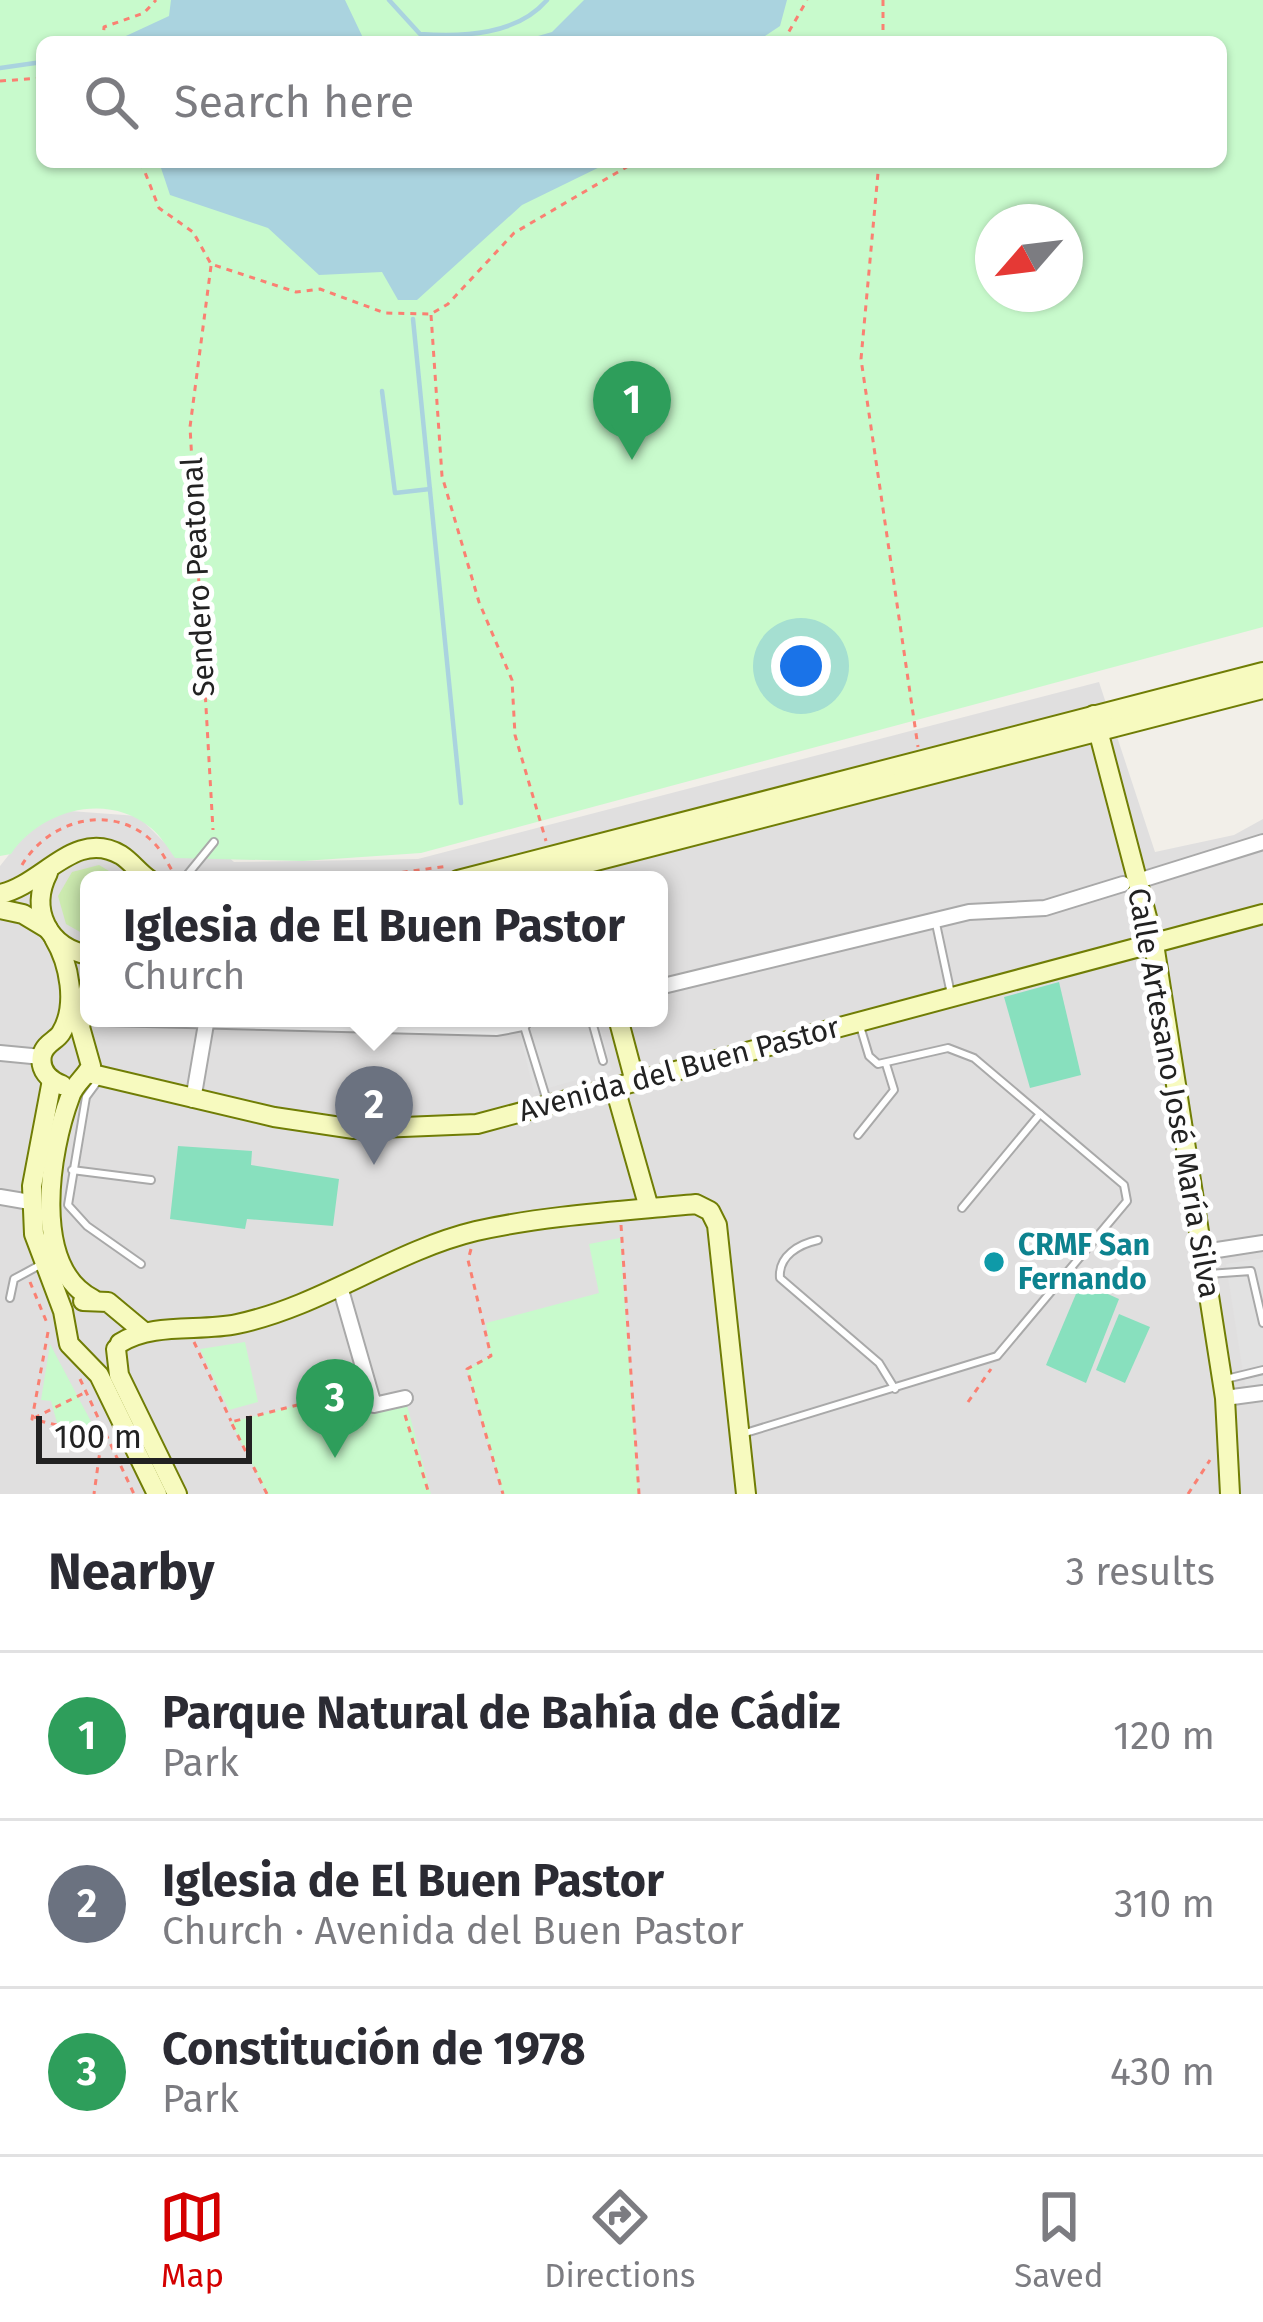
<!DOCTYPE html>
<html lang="en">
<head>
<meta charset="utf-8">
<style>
	body { margin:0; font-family:"Fira Sans",sans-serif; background:#f2f2f3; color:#2b2b33 }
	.compass { position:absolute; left:975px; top:204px; width:108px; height:108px; border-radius:50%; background:#fff; box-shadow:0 3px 9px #0004; rotate:242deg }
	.scale { position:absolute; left:36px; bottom:30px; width:216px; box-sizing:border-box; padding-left:12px; border:6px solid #222; border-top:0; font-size:33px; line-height:42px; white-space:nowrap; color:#222; -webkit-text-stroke:9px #fff; paint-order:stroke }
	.you { position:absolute; left:801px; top:666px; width:42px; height:42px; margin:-30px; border:9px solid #fff; border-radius:50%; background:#1a73e8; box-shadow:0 0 0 18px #1a73e833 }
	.badge { display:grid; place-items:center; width:78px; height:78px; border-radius:50%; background:#d40000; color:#fff; font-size:39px; font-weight:700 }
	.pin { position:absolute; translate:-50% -99px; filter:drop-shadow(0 3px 6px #0008) }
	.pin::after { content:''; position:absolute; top:63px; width:42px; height:36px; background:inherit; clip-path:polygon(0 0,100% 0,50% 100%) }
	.popup { position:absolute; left:80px; top:871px; width:588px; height:156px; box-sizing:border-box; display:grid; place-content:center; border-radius:18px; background:#fff; filter:drop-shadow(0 3px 9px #0005); font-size:39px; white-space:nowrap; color:#7c7c81 }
	.popup b { font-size:45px; color:#2b2b33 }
	.popup::after { content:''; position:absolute; left:50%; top:100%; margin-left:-24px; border:24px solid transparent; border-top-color:#fff }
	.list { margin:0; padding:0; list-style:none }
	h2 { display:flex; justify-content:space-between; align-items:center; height:156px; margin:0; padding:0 48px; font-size:51px }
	h2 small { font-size:39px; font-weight:400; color:#7c7c81 }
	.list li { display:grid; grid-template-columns:78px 1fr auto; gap:36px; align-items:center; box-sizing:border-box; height:168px; padding:0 48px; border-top:3px solid #e1e1e2 }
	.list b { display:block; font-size:45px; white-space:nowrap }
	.list p { margin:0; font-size:39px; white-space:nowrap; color:#7c7c81 }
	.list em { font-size:39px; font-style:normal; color:#7c7c81 }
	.icon { flex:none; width:66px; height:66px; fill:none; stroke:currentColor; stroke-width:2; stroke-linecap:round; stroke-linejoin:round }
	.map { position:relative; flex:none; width:1263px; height:1494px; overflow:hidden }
	.search { position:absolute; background:#fff; box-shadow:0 3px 9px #0004; left:36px; right:36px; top:36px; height:132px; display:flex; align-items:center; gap:30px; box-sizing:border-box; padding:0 42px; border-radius:18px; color:#7c7c81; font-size:45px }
	.sheet { height:660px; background:#fff }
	nav { display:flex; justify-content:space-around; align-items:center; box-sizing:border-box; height:168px; border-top:3px solid #e1e1e2; background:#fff; font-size:33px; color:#7c7c81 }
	nav a { display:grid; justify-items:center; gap:6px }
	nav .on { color:#d40000 }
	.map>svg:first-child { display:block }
	.residential { fill:#e0dfdf; fill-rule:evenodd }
	.grass { fill:#cdebb0 }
	.park { fill:#c8facc; fill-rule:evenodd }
	.pitch { fill:#88e0be }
	.parking { fill:#e2e2e2 }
	.water { fill:#aad3df }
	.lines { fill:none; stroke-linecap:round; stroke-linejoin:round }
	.stream { stroke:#aad3df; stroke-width:4.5 }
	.lane-casing { stroke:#a9a9a9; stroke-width:10 }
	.street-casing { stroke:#a9a9a9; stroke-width:18 }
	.secondary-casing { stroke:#707d05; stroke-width:22 }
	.path { stroke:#fa8072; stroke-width:3; stroke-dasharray:6 6; stroke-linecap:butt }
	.lane { stroke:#fff; stroke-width:6 }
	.street { stroke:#fff; stroke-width:14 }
	.secondary { stroke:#f7fabf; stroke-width:18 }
	.culture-dot { fill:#0f9aa8; stroke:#fff; stroke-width:4.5 }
	.labels { text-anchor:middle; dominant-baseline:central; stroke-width:10; stroke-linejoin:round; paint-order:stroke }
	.street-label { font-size:30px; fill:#222; stroke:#fff }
	.culture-label { font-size:30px; font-weight:bold; fill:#0d838f; stroke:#fff; text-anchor:start }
</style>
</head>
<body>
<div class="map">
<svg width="1263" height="1494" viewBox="0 0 1263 1494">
	<rect width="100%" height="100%" fill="#f2efe9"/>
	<path class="residential" d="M1099,682L1155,852L1234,835L1263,819V1494H0V866L27,832L56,810L138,816L172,850L199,831L234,862L418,859ZM89,880H659V1018H89Z"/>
	<polygon class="grass" points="99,865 124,880 89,880 89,937 66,924 58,896 72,872"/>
	<g class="park">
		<path d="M0,0H1263V627L421,853L303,861L175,858C168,848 160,835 151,828C106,791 40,811 11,854L0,856ZM42,42H1221V162H42ZM993,222H1065V294H993Z"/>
		<polygon points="620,1238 639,1494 503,1494 467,1369 491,1356 486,1323 599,1293 589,1244"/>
		<polygon points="245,1342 258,1402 229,1410 200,1349"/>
		<polygon points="50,1344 96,1431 57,1423 51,1401 41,1400"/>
		<polygon points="369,1387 375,1405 405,1398 431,1494 267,1494 231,1422"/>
	</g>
	<g class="pitch">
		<polygon points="1059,982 1081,1075 1030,1088 1004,997"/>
		<polygon points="178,1146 252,1151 251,1165 339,1179 333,1226 247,1219 245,1229 170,1219"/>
		<polygon points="1081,1282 1119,1299 1086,1383 1046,1365"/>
		<polygon points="1119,1314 1150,1327 1125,1383 1096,1370"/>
	</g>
	<g class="parking">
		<polygon points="516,1018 598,1018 612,1070 534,1092"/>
		<polygon points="1263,1258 1263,1389 1246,1391 1226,1264"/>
	</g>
	<g class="water">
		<polygon points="171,0 345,0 365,42 113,42 169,16"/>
		<polygon points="584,0 787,0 780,26 756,42 517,42 552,32"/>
		<polygon points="159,162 610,162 522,205 417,300 398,300 382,272 319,275 268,228 170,195"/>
	</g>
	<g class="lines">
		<g class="stream">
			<path d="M389,0L420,34C464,37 517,35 547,0"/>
			<polyline points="0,68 42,62"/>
			<polyline points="413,319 461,803"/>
			<polyline points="382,391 395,493 430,489"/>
		</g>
		<g class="lane-casing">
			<g id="lane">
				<polyline points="183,880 214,842"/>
				<polyline points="935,919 951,994"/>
				<polyline points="529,1018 523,1023 548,1104"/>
				<polyline points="591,1018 603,1061"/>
				<polyline points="100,1078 86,1097 68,1205 87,1226 141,1264"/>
				<polyline points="858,1135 894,1090 886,1064"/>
				<polyline points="72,1170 151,1180"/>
				<polyline points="962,1208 1040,1114"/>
				<path d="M818,1240C799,1244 778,1256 780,1278L879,1363L895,1389"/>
				<polyline points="1208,1274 1251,1271 1263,1323"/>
				<polyline points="10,1298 14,1279 40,1265"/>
				<polyline points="1226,1379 1263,1370"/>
				<polyline points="742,1434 997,1356 1127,1201 1124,1185 974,1058 948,1048 878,1064 869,1056 860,1026"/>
			</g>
		</g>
		<g class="street-casing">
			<g id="street">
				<polyline points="1138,881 1263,842"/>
				<polyline points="659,987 969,912 1045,908 1123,884"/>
				<polyline points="107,1018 497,1028 523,1023"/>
				<polyline points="0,1053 42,1057"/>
				<polyline points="193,1100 207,1018"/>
				<polyline points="0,1197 30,1202"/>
				<polyline points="1204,1252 1263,1243"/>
				<polyline points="341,1290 374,1405 405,1398"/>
				<polyline points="1225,1398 1263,1393"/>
			</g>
		</g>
		<g class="secondary-casing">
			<g id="secondary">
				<polyline points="1094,715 1154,944 1225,1398 1230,1494"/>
				<path d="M48,873C29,910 48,948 89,955"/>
				<polyline points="458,880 1263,672"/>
				<polyline points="522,880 1263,689"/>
				<path d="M0,894C43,885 75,828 121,855C132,862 139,873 150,880"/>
				<polyline points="0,909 23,914 48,929"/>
				<path d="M54,938C69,963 78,1005 61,1033C56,1041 45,1043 42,1055C39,1070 49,1080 62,1085"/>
				<path d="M89,985L80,1027L91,1066C85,1078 74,1084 70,1097C50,1150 30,1267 93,1299"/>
				<polyline points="618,1018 635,1082"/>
				<polyline points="88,1073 274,1117 354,1129 477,1124 1263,914"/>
				<polyline points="52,1080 32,1186 34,1234 63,1311 69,1344 99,1375 157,1494"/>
				<polyline points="615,1088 649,1208"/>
				<polyline points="83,1301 108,1302 144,1332"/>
				<path d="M120,1343C153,1322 200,1332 237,1324C322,1306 393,1251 476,1231C547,1215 624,1211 696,1204L710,1211L717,1225L746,1494"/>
				<polyline points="116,1349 119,1375 177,1494"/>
			</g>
		</g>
		<g class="path">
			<polyline points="103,42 104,27 144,13 156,0"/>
			<polyline points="783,42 807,0"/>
			<polyline points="883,42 883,0"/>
			<polyline points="0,81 42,78"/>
			<polyline points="141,162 159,208 193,232 211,264 296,292 320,289 385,313 431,314 448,304 514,233 635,162"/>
			<polyline points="879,162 861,359 918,747"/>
			<polyline points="211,266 190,427 213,830"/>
			<polyline points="431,315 442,476 479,602 512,680 515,735 546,841"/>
			<path d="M22,865C49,819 114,802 154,843C163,852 168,865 175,875"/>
			<polyline points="222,880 383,875 448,866"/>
			<polyline points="621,1225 639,1494"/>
			<polyline points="471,1249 468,1260 491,1356 467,1369 503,1494"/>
			<polyline points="30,1282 47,1323"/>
			<polyline points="48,1332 32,1419 102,1436 94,1494"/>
			<polyline points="194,1342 231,1421"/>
			<polyline points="80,1379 134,1494"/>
			<polyline points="968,1402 991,1369"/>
			<polyline points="405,1415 429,1494"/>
			<polyline points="34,1418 84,1393"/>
			<polyline points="267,1494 231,1422 356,1390"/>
			<polyline points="1188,1494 1210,1460"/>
		</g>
		<use href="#lane" class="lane"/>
		<use href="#street" class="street"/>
		<use href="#secondary" class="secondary"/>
	</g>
	<circle class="culture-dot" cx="994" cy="1262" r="12"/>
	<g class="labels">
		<g class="street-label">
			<text transform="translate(198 577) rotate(-93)">Sendero Peatonal</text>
			<text transform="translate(679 1069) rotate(-15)">Avenida del Buen Pastor</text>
			<text transform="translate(1174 1093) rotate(80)">Calle Artesano José María Silva</text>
		</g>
		<g class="culture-label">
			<text x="1018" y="1245">CRMF San<tspan x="1018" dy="34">Fernando</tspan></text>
		</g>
	</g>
</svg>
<svg class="compass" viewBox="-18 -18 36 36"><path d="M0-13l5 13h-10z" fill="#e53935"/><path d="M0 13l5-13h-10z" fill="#7c7c81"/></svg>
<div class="scale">100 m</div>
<div class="you"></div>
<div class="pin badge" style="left:632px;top:460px;background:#2e9e5b">1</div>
<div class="pin badge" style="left:374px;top:1165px;background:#6b7280">2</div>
<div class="popup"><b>Iglesia de El Buen Pastor</b>Church</div>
<div class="pin badge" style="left:335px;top:1458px;background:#2e9e5b">3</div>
<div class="search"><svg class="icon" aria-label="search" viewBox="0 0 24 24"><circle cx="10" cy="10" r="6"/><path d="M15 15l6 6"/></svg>Search here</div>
</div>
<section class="sheet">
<h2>Nearby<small>3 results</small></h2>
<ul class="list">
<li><span class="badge" style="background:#2e9e5b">1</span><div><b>Parque Natural de Bahía de Cádiz</b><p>Park</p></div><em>120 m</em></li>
<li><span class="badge" style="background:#6b7280">2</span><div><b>Iglesia de El Buen Pastor</b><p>Church · Avenida del Buen Pastor</p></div><em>310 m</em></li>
<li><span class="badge" style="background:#2e9e5b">3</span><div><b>Constitución de 1978</b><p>Park</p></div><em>430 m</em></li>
</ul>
</section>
<nav>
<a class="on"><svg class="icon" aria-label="map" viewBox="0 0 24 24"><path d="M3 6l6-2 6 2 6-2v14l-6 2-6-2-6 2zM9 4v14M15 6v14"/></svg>Map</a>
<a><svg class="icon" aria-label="directions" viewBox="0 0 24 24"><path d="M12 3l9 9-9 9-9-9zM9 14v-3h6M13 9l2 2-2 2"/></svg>Directions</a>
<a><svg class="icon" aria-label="saved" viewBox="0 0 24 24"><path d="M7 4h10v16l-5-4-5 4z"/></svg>Saved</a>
</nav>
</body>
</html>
